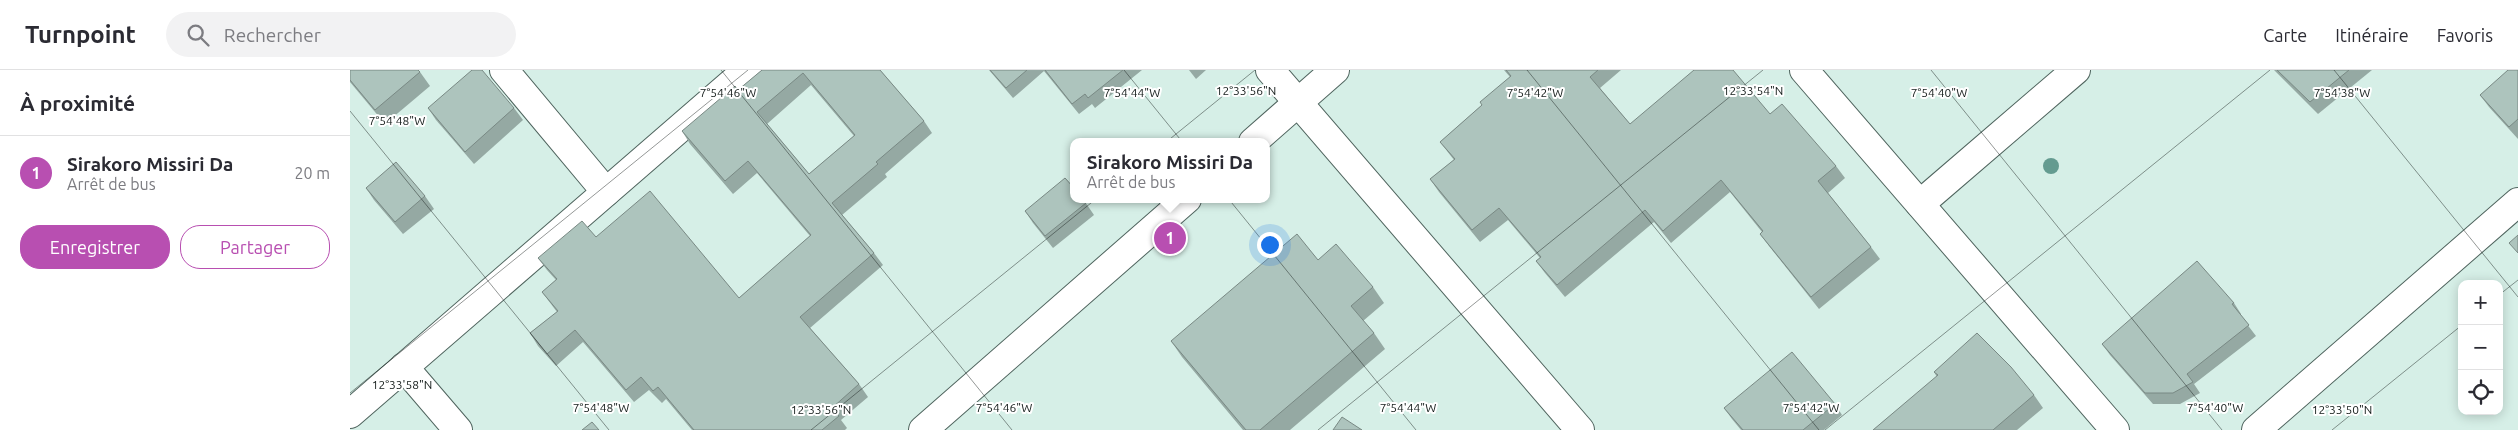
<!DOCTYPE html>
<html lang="fr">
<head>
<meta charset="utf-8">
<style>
	body { margin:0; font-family:Ubuntu,sans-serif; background:#f2f2f3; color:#2b2b33 }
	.controls { position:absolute; right:15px; bottom:15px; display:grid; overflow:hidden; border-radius:10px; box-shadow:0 2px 12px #0003 }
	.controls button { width:45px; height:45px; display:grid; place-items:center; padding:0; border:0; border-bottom:1px solid #e1e1e2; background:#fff; color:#2b2b33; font:25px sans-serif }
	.you { position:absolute; left:919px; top:174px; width:18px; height:18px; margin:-12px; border:4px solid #fff; border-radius:50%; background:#1a73e8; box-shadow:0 0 0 8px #1a73e833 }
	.badge { display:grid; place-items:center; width:32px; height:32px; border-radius:50%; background:#b84fb1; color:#fff; font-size:16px; font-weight:700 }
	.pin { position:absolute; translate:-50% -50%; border:2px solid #fff; box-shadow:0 1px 5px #0006 }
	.popup { position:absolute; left:720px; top:68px; width:200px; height:65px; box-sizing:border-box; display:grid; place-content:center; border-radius:10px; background:#fff; filter:drop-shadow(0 1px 4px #0005); font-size:16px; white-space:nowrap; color:#7c7c81 }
	.popup b { font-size:19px; color:#2b2b33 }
	.popup::after { content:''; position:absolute; left:50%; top:100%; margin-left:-10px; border:10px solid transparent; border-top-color:#fff }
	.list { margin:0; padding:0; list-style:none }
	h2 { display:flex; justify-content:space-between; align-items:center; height:65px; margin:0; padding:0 20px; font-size:21px }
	h2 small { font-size:16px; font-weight:400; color:#7c7c81 }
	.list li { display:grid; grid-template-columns:32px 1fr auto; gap:15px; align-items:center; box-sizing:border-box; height:75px; padding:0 20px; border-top:1px solid #e1e1e2 }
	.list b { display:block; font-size:19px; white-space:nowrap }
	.list p { margin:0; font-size:16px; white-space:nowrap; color:#7c7c81 }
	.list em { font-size:16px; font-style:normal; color:#7c7c81 }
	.actions { display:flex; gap:10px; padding:15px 20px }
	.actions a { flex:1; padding:11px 0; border:1px solid #b84fb1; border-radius:20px; text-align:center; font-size:18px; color:#b84fb1 }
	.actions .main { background:#b84fb1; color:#fff }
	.icon { flex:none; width:28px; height:28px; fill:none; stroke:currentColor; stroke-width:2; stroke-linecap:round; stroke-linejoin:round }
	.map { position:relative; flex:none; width:2168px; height:360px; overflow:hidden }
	header { display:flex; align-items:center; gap:30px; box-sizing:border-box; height:70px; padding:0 25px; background:#fff; border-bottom:1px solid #e1e1e2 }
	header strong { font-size:24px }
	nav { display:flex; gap:28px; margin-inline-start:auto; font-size:18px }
	.search { width:350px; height:45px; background:#f2f2f3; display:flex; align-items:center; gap:12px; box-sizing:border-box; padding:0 18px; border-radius:28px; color:#7c7c81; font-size:19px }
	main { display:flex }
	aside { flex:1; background:#fff }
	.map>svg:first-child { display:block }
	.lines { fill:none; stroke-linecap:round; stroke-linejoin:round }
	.street-casing { stroke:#4f645e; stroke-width:30 }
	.street { stroke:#fff; stroke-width:28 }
	.tree { fill:#649b90 }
	.wall { fill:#95a9a3; fill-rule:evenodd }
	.building { fill:#adc4bd; stroke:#798984; fill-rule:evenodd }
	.ticks { fill:none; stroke:#131b19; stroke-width:1; stroke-opacity:0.45 }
	.ticks-label { font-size:12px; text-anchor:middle; fill:#131b19; stroke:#fff; stroke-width:4; stroke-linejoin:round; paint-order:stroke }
</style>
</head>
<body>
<header>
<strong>Turnpoint</strong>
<div class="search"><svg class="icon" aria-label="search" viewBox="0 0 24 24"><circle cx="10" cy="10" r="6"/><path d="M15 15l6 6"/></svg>Rechercher</div>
<nav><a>Carte</a><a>Itinéraire</a><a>Favoris</a></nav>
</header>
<main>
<aside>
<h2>À proximité<small></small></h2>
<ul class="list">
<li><span class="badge">1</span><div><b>Sirakoro Missiri Da</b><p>Arrêt de bus</p></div><em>20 m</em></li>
</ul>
<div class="actions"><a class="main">Enregistrer</a><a>Partager</a></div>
</aside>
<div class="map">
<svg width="2168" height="360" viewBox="0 0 2168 360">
	<rect width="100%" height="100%" fill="#d6efe7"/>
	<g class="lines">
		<g class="street-casing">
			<g id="street">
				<polyline points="154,0 256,122"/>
				<polyline points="920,0 1230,360"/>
				<polyline points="1454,0 1765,360"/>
				<polyline points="903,72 985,0"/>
				<polyline points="1570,134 1726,0"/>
				<polyline points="54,297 108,360"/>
				<polyline points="0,344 397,0"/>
				<polyline points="573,360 837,129"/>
				<polyline points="1906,360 2168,132"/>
			</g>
		</g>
		<use href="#street" class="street"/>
	</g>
	<circle class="tree" cx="1701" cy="96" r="8"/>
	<g class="wall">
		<polygon points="0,0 70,2 80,16 35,54 0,12"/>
		<path d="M412,0H530L574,51L582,63L535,104L537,107L492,145L524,183L533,195L460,258L509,314L518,327L491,350L497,358L495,360H342L316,329L312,333L299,320L284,332L233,272L206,296L188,276L180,263L207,242L192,222L206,210L197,200L188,188L246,167L389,228L460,166L407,103L383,124L340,74L332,61L388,20ZM461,15L504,66L459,104L417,54Z"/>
		<polygon points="639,0 792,0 745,38 742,34 729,44 694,1 663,28"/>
		<polygon points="839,0 856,0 846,9"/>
		<polygon points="1154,0 1271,0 1250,18 1280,54 1420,44 1486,96 1495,108 1478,123 1521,177 1530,189 1469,239 1419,176 1410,164 1412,162 1380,122 1321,173 1304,152 1215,227 1195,203 1186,191 1190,188 1158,150 1130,172 1089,122 1080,109 1104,90 1090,72 1132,35 1160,7"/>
		<polygon points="1924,0 2022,0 1968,44"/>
		<polygon points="2168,0 2168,69 2139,37 2130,25"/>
		<polygon points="78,38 164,38 173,50 124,94 86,50"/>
		<polygon points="16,118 75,126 84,139 53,164 24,130"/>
		<polygon points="733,129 744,145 703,178 683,153 675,141"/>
		<polygon points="968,190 1023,217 1034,233 1013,251 1024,263 1035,279 940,360 893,360 832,287 821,271"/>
		<polygon points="1884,233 1891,244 1890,245 1906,266 1844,314 1850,323 1830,334 1803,334 1760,285 1752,274"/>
		<polygon points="1584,302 1684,325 1693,338 1667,360 1523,360 1587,307"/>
		<polygon points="1485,334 1492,345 1474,360 1391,360 1382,349 1374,338"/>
	</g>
	<g class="building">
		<polygon points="0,0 68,0 70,2 25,40 0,10"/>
		<polygon points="122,0 132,0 164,38 115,82 78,38"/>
		<path d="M412,0H530L574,51L526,92L528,94L482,133L524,183L450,247L509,314L482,338L489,346L472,360H344L308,317L303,321L291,307L276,320L225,260L197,284L180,263L208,241L192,222L207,209L188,188L232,151L246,167L300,121L389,228L461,165L398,91L375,111L332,61L385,16L388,20ZM453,3L505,65L459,104L407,42Z"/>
		<polygon points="640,0 677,0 656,18"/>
		<polygon points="695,0 773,0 738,28 735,24 722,34"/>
		<polygon points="1156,0 1248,0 1240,7 1280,54 1344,0 1383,0 1420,44 1432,34 1486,96 1468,111 1521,177 1461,227 1410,164 1413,161 1371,110 1313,161 1295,140 1207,215 1186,191 1191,187 1149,138 1122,160 1080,109 1105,89 1090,72 1132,35 1130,32 1161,6"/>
		<polygon points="1927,0 1999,0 1960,32"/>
		<polygon points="2158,0 2168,0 2168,49 2159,57 2130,25"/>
		<polygon points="46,92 75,126 45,152 16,118"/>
		<polygon points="715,108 724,118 724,129 733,129 736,133 695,166 675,141"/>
		<polygon points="947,164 968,190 986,174 1023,217 1001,236 1024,263 910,360 896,360 821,271"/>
		<polygon points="2168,165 2168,183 2159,173"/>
		<polygon points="1847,191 1884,233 1882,234 1899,255 1837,304 1843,312 1823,323 1795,323 1752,274"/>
		<polygon points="1627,263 1661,297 1684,325 1643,360 1523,360 1588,305 1584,302"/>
		<polygon points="1442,282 1485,334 1453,360 1393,360 1374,338"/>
		<polygon points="992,347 1012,360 983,360"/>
		<polygon points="242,352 249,360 232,360"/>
	</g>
	<path class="ticks" d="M371,0L662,360M774,0L1066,360M1177,0L1469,360M1581,0L1872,360M1984,0L2168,227M0,41L259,360M2149,225L2168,210M0,323L398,0M461,360L905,0M968,360L1413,0M1475,360L1920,0M1982,360L2112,255"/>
	<g class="ticks-label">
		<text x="896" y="25">12°33'56"N</text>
		<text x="1403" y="25">12°33'54"N</text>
		<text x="782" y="27">7°54'44"W</text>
		<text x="1185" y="27">7°54'42"W</text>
		<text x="1589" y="27">7°54'40"W</text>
		<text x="378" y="27">7°54'46"W</text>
		<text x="1992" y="27">7°54'38"W</text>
		<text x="47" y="55">7°54'48"W</text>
		<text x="52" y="319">12°33'58"N</text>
		<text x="251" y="342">7°54'48"W</text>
		<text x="654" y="342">7°54'46"W</text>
		<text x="1058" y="342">7°54'44"W</text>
		<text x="1461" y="342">7°54'42"W</text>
		<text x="1865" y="342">7°54'40"W</text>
		<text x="471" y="344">12°33'56"N</text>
		<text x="1992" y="344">12°33'50"N</text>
	</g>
</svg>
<div class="controls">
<button>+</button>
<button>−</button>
<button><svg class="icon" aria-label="locate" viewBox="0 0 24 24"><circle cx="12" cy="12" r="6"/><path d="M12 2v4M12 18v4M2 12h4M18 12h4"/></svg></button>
</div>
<div class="you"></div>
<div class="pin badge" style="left:820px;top:168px">1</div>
<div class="popup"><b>Sirakoro Missiri Da</b>Arrêt de bus</div>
</div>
</main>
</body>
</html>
